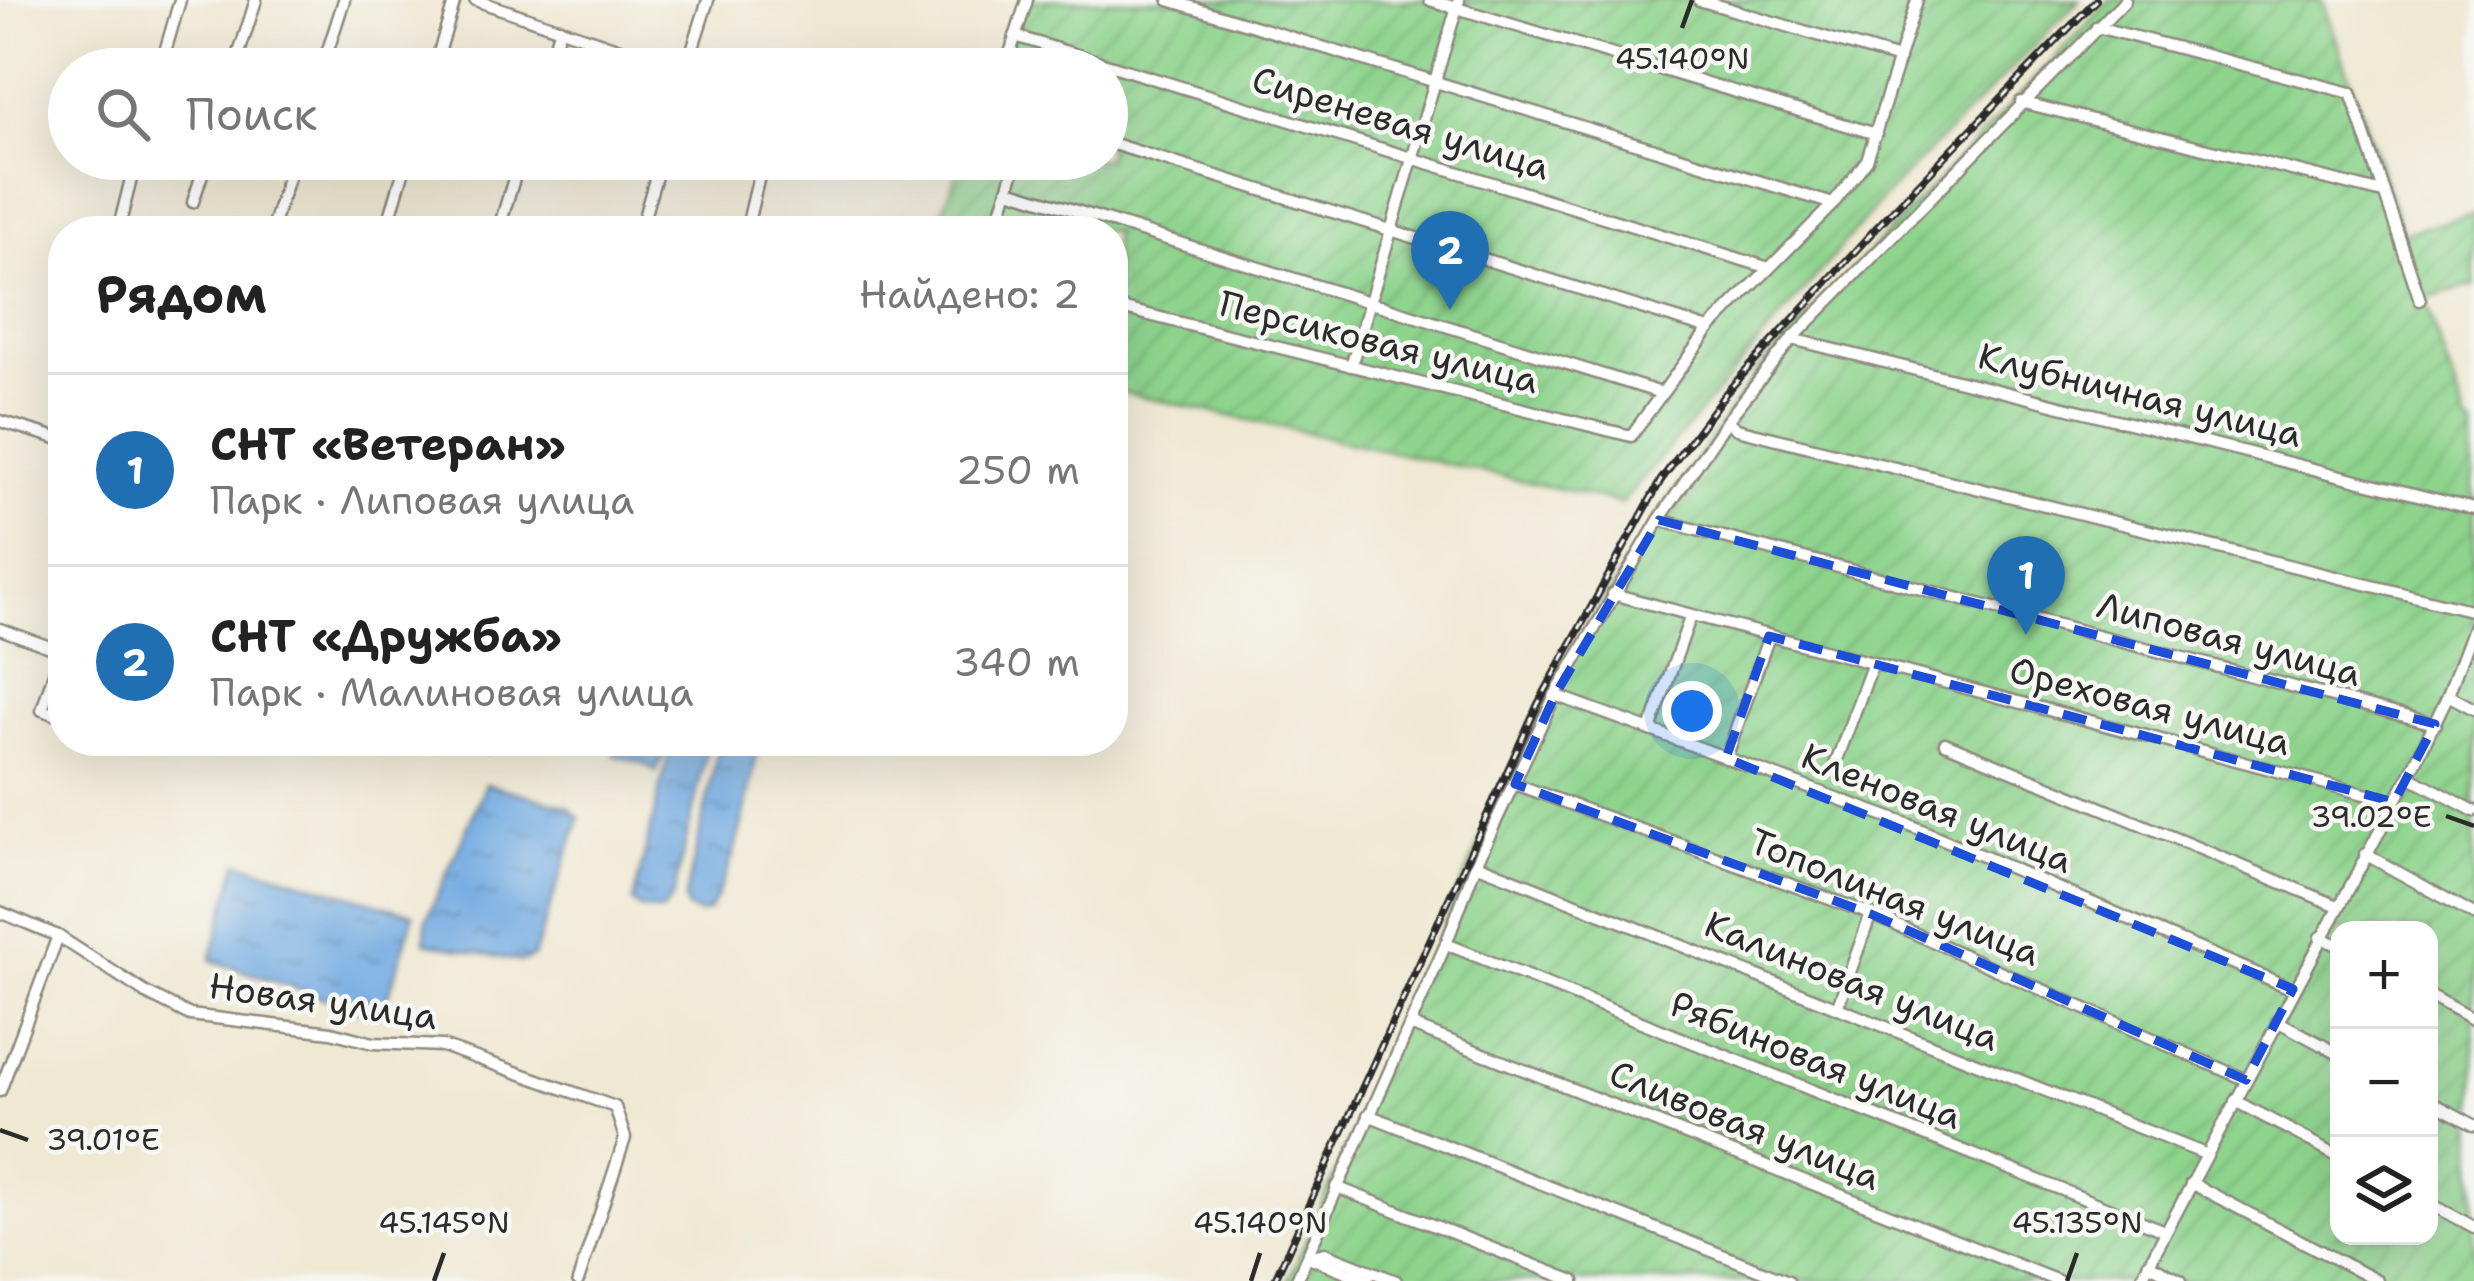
<!DOCTYPE html>
<html lang="ru">
<head>
<meta charset="utf-8">
<style>
	body { margin:0; font-family:"Shantell Sans",sans-serif; background:#f6f6f6; color:#222 }
	.controls { position:absolute; right:36px; bottom:36px; display:grid; overflow:hidden; border-radius:24px; box-shadow:0 12px 48px #0002 }
	.controls button { width:108px; height:108px; display:grid; place-items:center; padding:0; border:0; border-bottom:3px solid #e0e0e0; background:#fff; color:#222; font:60px sans-serif }
	.you { position:absolute; left:1692px; top:711px; width:42px; height:42px; margin:-30px; border:9px solid #fff; border-radius:50%; background:#1a73e8; box-shadow:0 0 0 18px #1a73e833 }
	.badge { display:grid; place-items:center; width:78px; height:78px; border-radius:50%; background:#1f6fb2; color:#fff; font-size:39px; font-weight:700 }
	.pin { position:absolute; translate:-50% -99px; filter:drop-shadow(0 3px 6px #0008) }
	.pin::after { content:''; position:absolute; top:63px; width:42px; height:36px; background:inherit; clip-path:polygon(0 0,100% 0,50% 100%) }
	.list { margin:0; padding:0; list-style:none }
	h2 { display:flex; justify-content:space-between; align-items:center; height:156px; margin:0; padding:0 48px; font-size:51px }
	h2 small { font-size:39px; font-weight:400; color:#767676 }
	.list li { display:grid; grid-template-columns:78px 1fr auto; gap:36px; align-items:center; box-sizing:border-box; height:192px; padding:0 48px; border-top:3px solid #e0e0e0 }
	.list b { display:block; font-size:45px; white-space:nowrap }
	.list p { margin:0; font-size:39px; white-space:nowrap; color:#767676 }
	.list em { font-size:39px; font-style:normal; color:#767676 }
	.icon { flex:none; width:66px; height:66px; fill:none; stroke:currentColor; stroke-width:2; stroke-linecap:round; stroke-linejoin:round }
	.map { position:relative; flex:none; width:2474px; height:1281px; overflow:hidden }
	.search { position:absolute; background:#fff; box-shadow:0 12px 48px #0002; left:48px; top:48px; width:1080px; height:132px; display:flex; align-items:center; gap:30px; box-sizing:border-box; padding:0 42px; border-radius:66px; color:#767676; font-size:45px }
	.panel { position:absolute; background:#fff; box-shadow:0 12px 48px #0002; left:48px; top:216px; width:1080px; height:540px; border-radius:48px }
	.map>svg:first-child { display:block }
	.garden { fill:url(#garden-furrows); stroke:#5c805c; stroke-width:3; fill-rule:evenodd }
	.water { fill:url(#water-ripples); stroke:#4e6a86; stroke-width:3 }
	.lines { fill:none; stroke-linecap:round; stroke-linejoin:round }
	.street-casing { stroke:#8d8a7e; stroke-width:15 }
	.street { stroke:#fff; stroke-width:10 }
	.rail-casing { stroke:#2b2b2b; stroke-width:8 }
	.rail { stroke:#f6f6f2; stroke-width:3; stroke-dasharray:9; stroke-linecap:butt }
	.marked { fill:none; stroke:#1d4ed8; stroke-width:9; stroke-dasharray:24 15; stroke-linejoin:round }
	.ticks { fill:none; stroke:#2b2b2b; stroke-width:4.5 }
	.labels { text-anchor:middle; dominant-baseline:central; stroke-width:9; stroke-linejoin:round; paint-order:stroke }
	.street-label { font-size:36px; fill:#2b2b2b; stroke:#f6f6f2 }
	.ticks-label { font-size:30px; text-anchor:middle; fill:#2b2b2b; stroke:#f6f6f2; stroke-width:9; stroke-linejoin:round; paint-order:stroke }
</style>
</head>
<body>
<div class="map">
<svg width="2474" height="1281" viewBox="0 0 2474 1281">
	<defs>
		<pattern id="garden-furrows" width="10" height="10" patternUnits="userSpaceOnUse" patternTransform="scale(3)"><rect width="10" height="10" fill="#8ed48d"/><path d="M-1 1l2-2M0 10L10 0M9 11l2-2" fill="none" stroke="#7bb67a"/></pattern>
		<pattern id="water-ripples" width="26" height="14" patternUnits="userSpaceOnUse" patternTransform="scale(3)"><rect width="26" height="14" fill="#72aae1"/><path d="M2 4q2-2 4 0t4 0M15 11q2-2 4 0t4 0" fill="none" stroke="#5e8bb7"/></pattern>
	</defs>
	<rect width="100%" height="100%" fill="#f6f6f2"/>
	<filter id="ink" filterUnits="userSpaceOnUse"><feTurbulence type="fractalNoise" baseFrequency=".00833" numOctaves="2"/><feDisplacementMap in="SourceGraphic" scale="24" xChannelSelector="R" yChannelSelector="G"/><feConvolveMatrix kernelMatrix="1 2 1 2 8 2 1 2 1" color-interpolation-filters="sRGB"/></filter>
	<filter id="wash" filterUnits="userSpaceOnUse"><feTurbulence type="fractalNoise" baseFrequency=".004" numOctaves="4" result="noise"/><feDisplacementMap in="SourceGraphic" scale="48" xChannelSelector="R" yChannelSelector="G"/><feGaussianBlur stdDeviation="2.7" result="paint"/><feColorMatrix in="noise" values="0 0 0 0 0 0 0 0 0 0 0 0 0 0 0 0 0 1.4 0 .05"/><feComposite in="paint" operator="in"/></filter>
	<g filter="url(#wash)">
		<rect width="100%" height="100%" fill="#efe8d2"/>
		<g class="garden">
			<polygon points="1022,0 2079,0 1882,199 1622,503 1113,390 1113,231 936,231 962,159 1107,159 1107,69 996,69"/>
			<path d="M2111,0H2323L2403,233L2474,215V285L2425,299L2468,425L2474,427V1281H1288L1480,843L1575,645L1671,496L1757,369ZM2339,930H2429V1236H2339Z"/>
		</g>
		<g class="water">
			<polygon points="619,741 709,741 673,897 662,912 642,909 633,902 669,753 664,752 656,772 643,763 614,755"/>
			<path d="M720,741H759C748,799 738,859 709,911L699,914L687,909L685,900Z"/>
			<polygon points="486,784 567,806 580,818 533,957 522,962 425,942 426,921"/>
			<polygon points="238,862 414,914 389,994 377,1016 211,960"/>
		</g>
	</g>
	<g filter="url(#ink)">
		<g class="lines">
			<g class="street-casing">
				<g id="street">
					<polyline points="475,0 679,69"/>
					<polyline points="1169,0 1833,204"/>
					<polyline points="1430,0 1876,134"/>
					<polyline points="1699,0 1899,59"/>
					<polyline points="2097,27 2351,93 2420,300"/>
					<polyline points="1015,36 1769,268"/>
					<polyline points="160,69 180,0"/>
					<polyline points="234,69 256,0"/>
					<polyline points="322,69 344,0"/>
					<polyline points="434,69 455,0"/>
					<polyline points="547,69 560,28"/>
					<polyline points="686,69 708,0"/>
					<polyline points="1005,69 1027,0"/>
					<polyline points="2021,102 2383,193"/>
					<polyline points="1107,142 1709,329"/>
					<polyline points="1009,190 1661,393"/>
					<polyline points="193,202 207,159"/>
					<polyline points="118,231 136,159"/>
					<polyline points="271,231 294,159"/>
					<polyline points="386,231 407,159"/>
					<polyline points="498,231 520,159"/>
					<polyline points="640,231 661,159"/>
					<polyline points="746,231 763,159"/>
					<polyline points="995,231 1014,170 1012,159"/>
					<polyline points="1113,306 1631,436 1709,329 1833,204 1867,160 1917,0"/>
					<polyline points="1792,339 2474,509"/>
					<polyline points="1351,366 1459,0"/>
					<polyline points="0,421 63,440"/>
					<polyline points="1727,421 1737,429 2474,611"/>
					<polyline points="1659,520 2435,724"/>
					<polyline points="1613,594 2394,802"/>
					<polyline points="0,629 61,651 42,710 63,717"/>
					<polyline points="1555,695 1910,825 2293,989"/>
					<polyline points="2448,695 2474,709"/>
					<polyline points="1650,730 1691,615"/>
					<polyline points="465,741 488,745 489,741"/>
					<polyline points="1945,743 2338,906"/>
					<polyline points="1726,758 1769,636"/>
					<polyline points="1835,765 1873,663"/>
					<polyline points="2409,776 2474,811"/>
					<polyline points="1515,784 1871,914 2246,1080"/>
					<polyline points="2365,854 2474,914"/>
					<polyline points="1476,864 2205,1154"/>
					<polyline points="0,912 58,936 146,993 190,1015 331,1032 373,1043 442,1046 615,1107 625,1138 578,1281"/>
					<polyline points="2321,937 2339,946"/>
					<polyline points="1446,944 2165,1231"/>
					<polyline points="2429,995 2474,1020"/>
					<polyline points="1837,1008 1871,914"/>
					<polyline points="2277,1021 2339,1054"/>
					<polyline points="1410,1025 2058,1281"/>
					<polyline points="0,1091 58,936"/>
					<polyline points="2235,1101 2339,1156"/>
					<polyline points="2429,1101 2474,1125"/>
					<polyline points="1368,1115 1788,1281"/>
					<polyline points="2191,1183 2377,1281"/>
					<polyline points="1336,1187 1574,1281"/>
					<polyline points="2429,1203 2474,1227"/>
					<polyline points="1308,1257 1325,1253 1396,1281"/>
					<polyline points="1311,1258 1369,1281"/>
					<polyline points="2148,1264 2181,1281"/>
					<polyline points="1296,1281 1446,944 1476,864 1555,695 1659,520 1727,421 1792,339 2125,0"/>
					<polyline points="2140,1281 2409,776 2448,695 2474,625"/>
				</g>
			</g>
			<use href="#street" class="street"/>
			<g class="rail-casing">
				<polyline id="rail" points="1274,1281 1538,704 1661,480 1725,394 1877,227 2096,0"/>
			</g>
			<use href="#rail" class="rail"/>
		</g>
	</g>
	<path class="marked" d="M1659,520L2435,724L2394,802L1769,636L1726,758L2293,989L2246,1080L1871,914L1515,784L1555,695Z"/>
	<path class="ticks" d="M1682,28L1692,0M2446,816L2474,826M0,1130L28,1140M434,1281L444,1253M1251,1281L1260,1253M2067,1281L2077,1253"/>
	<g class="labels">
		<g class="street-label">
			<text transform="translate(1401 123) rotate(17)">Сиреневая улица</text>
			<text transform="translate(1379 342) rotate(14)">Персиковая улица</text>
			<text transform="translate(2140 395) rotate(14)">Клубничная улица</text>
			<text transform="translate(2229 639) rotate(15)">Липовая улица</text>
			<text transform="translate(2150 706) rotate(15)">Ореховая улица</text>
			<text transform="translate(1937 808) rotate(22)">Кленовая улица</text>
			<text transform="translate(1895 897) rotate(22)">Тополиная улица</text>
			<text transform="translate(1852 981) rotate(22)">Калиновая улица</text>
			<text transform="translate(323 1001) rotate(8)">Новая улица</text>
			<text transform="translate(1816 1060) rotate(22)">Рябиновая улица</text>
			<text transform="translate(1745 1125) rotate(22)">Сливовая улица</text>
		</g>
	</g>
	<g class="ticks-label">
		<text x="1682" y="69">45.140°N</text>
		<text x="2371" y="827">39.02°E</text>
		<text x="103" y="1150">39.01°E</text>
		<text x="444" y="1233">45.145°N</text>
		<text x="1260" y="1233">45.140°N</text>
		<text x="2077" y="1233">45.135°N</text>
	</g>
</svg>
<div class="controls">
<button>+</button>
<button>−</button>
<button><svg class="icon" aria-label="layers" viewBox="0 0 24 24"><path d="M12 4l9 5-9 5-9-5zM3 14l9 5 9-5"/></svg></button>
</div>
<div class="you"></div>
<div class="pin badge" style="left:2026px;top:635px">1</div>
<div class="pin badge" style="left:1450px;top:310px">2</div>
<div class="search"><svg class="icon" aria-label="search" viewBox="0 0 24 24"><circle cx="10" cy="10" r="6"/><path d="M15 15l6 6"/></svg>Поиск</div>
<section class="panel">
<h2>Рядом<small>Найдено: 2</small></h2>
<ul class="list">
<li><span class="badge">1</span><div><b>СНТ «Ветеран»</b><p>Парк · Липовая улица</p></div><em>250 m</em></li>
<li><span class="badge">2</span><div><b>СНТ «Дружба»</b><p>Парк · Малиновая улица</p></div><em>340 m</em></li>
</ul>
</section>
</div>
</body>
</html>
